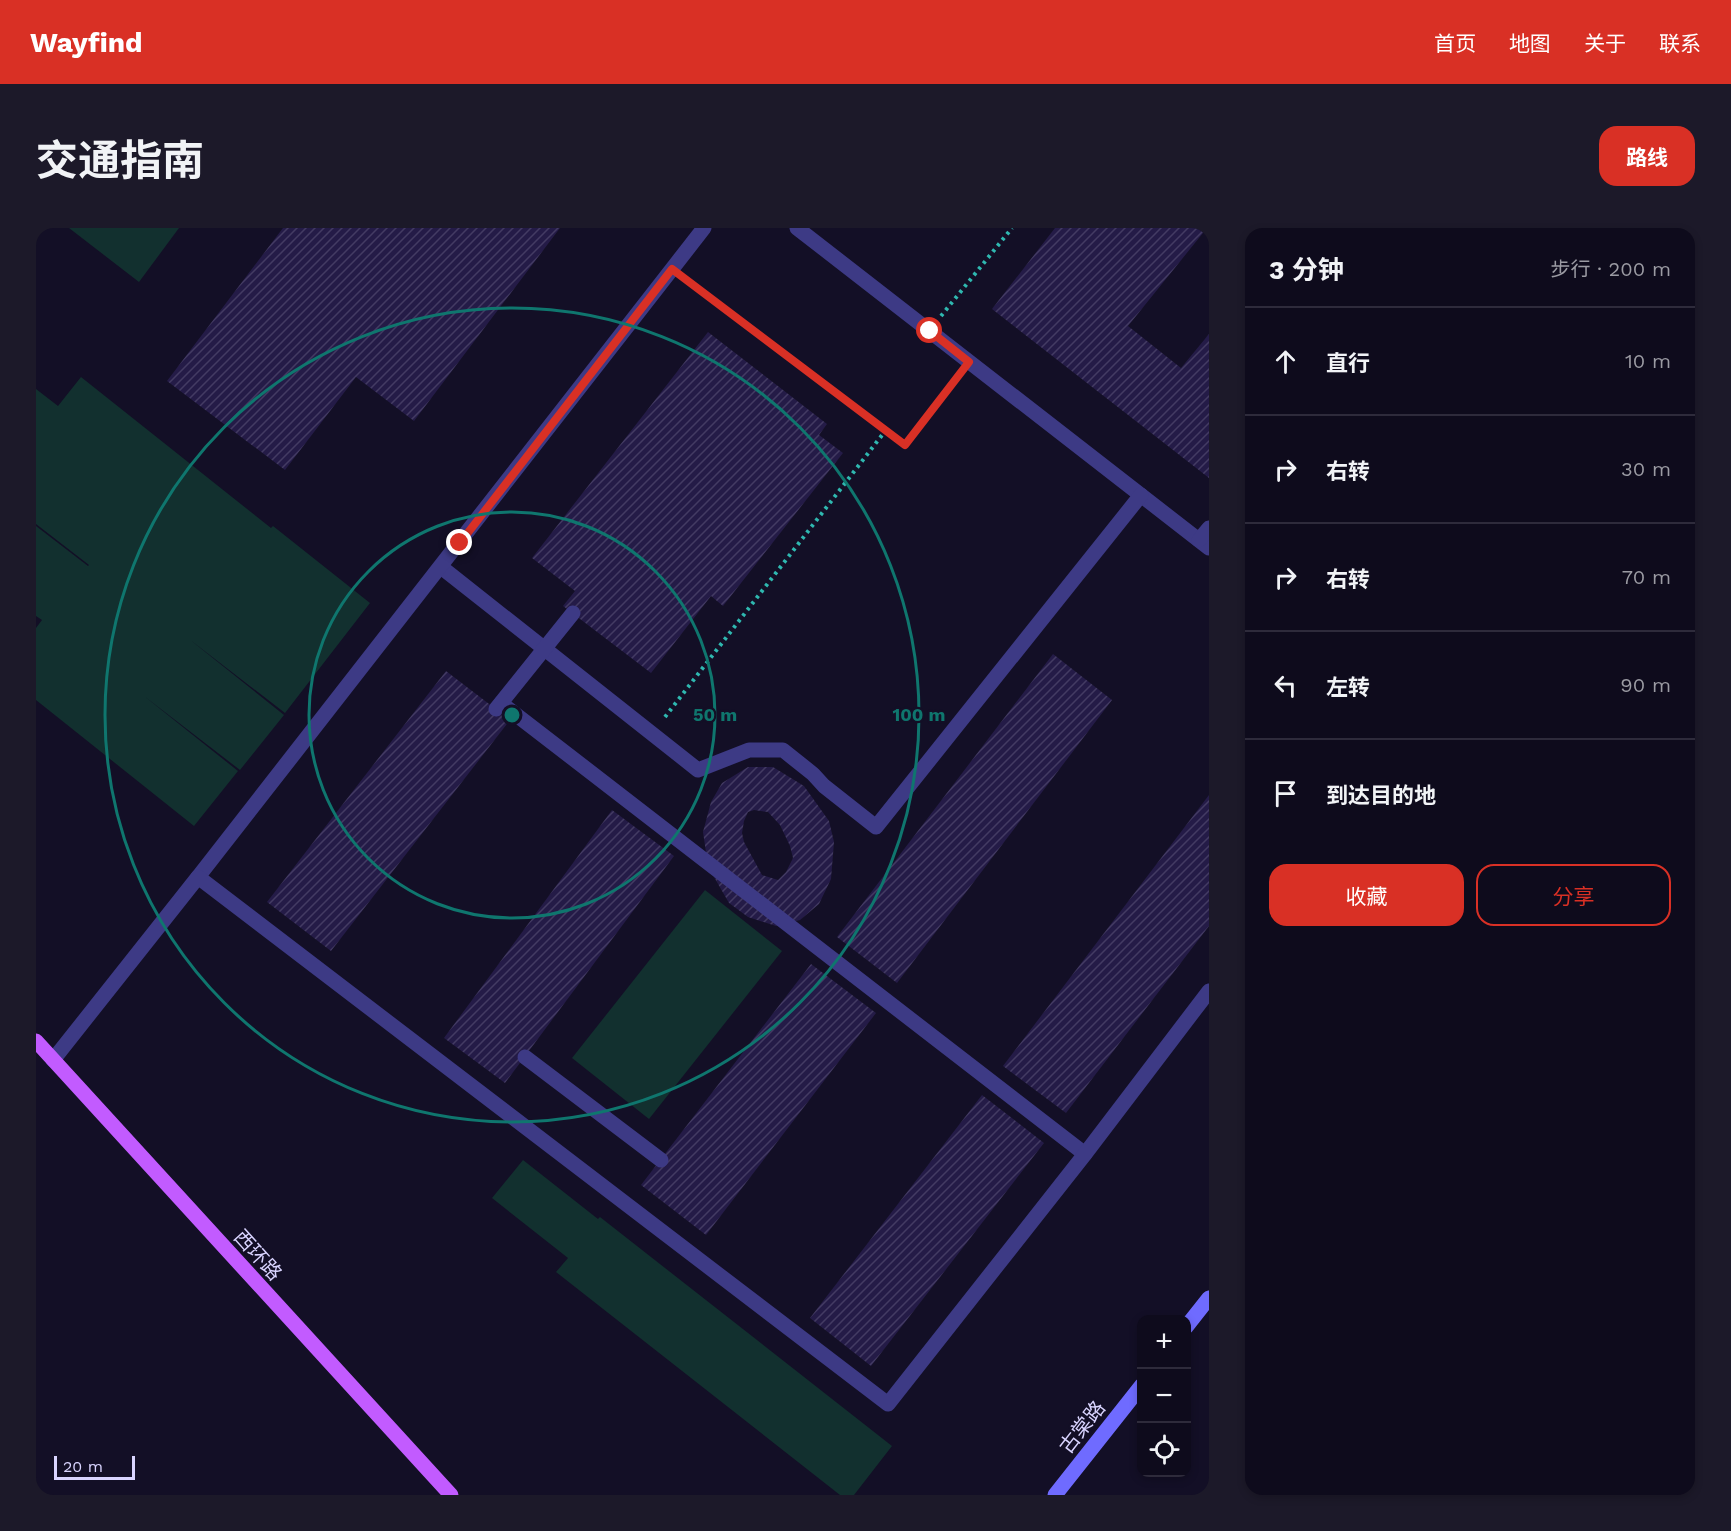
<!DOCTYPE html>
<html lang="zh">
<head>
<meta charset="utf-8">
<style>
	body { margin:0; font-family:"Work Sans","Noto Sans SC",sans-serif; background:#1c1929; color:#f1f3f6 }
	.controls { position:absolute; right:18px; bottom:18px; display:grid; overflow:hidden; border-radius:12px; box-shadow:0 3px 9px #0003 }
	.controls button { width:54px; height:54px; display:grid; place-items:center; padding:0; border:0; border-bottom:2px solid #2e2b3b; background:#0e0b1c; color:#f1f3f6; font:30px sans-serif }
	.scale { position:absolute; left:18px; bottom:15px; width:81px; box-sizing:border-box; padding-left:6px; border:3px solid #d9d4ff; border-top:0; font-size:16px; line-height:21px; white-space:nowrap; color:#d9d4ff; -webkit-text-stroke:4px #130f26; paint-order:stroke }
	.stop { position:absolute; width:18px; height:18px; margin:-14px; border:4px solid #d93025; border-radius:50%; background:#fff }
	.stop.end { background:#d93025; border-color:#fff; box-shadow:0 2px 6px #0008 }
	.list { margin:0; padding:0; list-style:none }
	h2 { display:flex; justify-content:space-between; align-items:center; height:78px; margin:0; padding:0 24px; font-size:26px }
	h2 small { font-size:20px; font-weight:400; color:#9b9ba3 }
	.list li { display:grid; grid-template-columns:39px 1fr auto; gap:18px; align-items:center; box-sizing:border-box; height:108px; padding:0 24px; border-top:2px solid #2e2b3b }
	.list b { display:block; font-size:22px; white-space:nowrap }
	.list em { font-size:20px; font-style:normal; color:#9b9ba3 }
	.actions { display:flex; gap:12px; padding:18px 24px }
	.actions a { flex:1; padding:14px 0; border:2px solid #d93025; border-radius:18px; text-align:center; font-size:21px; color:#d93025 }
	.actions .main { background:#d93025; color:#fff }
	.icon { flex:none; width:33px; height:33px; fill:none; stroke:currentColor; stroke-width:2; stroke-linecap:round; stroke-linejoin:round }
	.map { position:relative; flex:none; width:1173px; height:1267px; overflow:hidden; border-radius:18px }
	header { display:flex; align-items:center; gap:36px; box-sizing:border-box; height:84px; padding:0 30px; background:#d93025; color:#fff }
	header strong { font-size:28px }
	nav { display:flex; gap:33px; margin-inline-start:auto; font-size:21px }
	.intro { display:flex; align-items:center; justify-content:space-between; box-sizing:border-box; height:144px; padding:0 36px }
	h1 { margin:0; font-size:42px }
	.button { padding:15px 27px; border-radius:18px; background:#d93025; color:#fff; font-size:21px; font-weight:700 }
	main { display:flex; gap:36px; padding:0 36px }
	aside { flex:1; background:#0e0b1c; border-radius:18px; box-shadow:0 3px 9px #0003 }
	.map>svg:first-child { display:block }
	.garden { fill:#12302f }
	.building { fill:url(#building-hatch); fill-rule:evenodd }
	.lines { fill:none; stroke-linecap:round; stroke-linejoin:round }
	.path { stroke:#2fb8b0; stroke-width:4; stroke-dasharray:3 4.5; stroke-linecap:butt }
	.service { stroke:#3d3a85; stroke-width:15 }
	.secondary { stroke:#6f6bff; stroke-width:15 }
	.primary { stroke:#c25bff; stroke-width:15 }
	.route { stroke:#d93025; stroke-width:8 }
	.ring { fill:none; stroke:#0f766e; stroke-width:3 }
	.labels { text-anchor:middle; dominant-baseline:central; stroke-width:4.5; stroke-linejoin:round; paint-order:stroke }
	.street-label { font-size:20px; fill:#d9d4ff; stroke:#130f26 }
	.centre { fill:#0f766e; stroke:#130f26; stroke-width:3 }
	.ring-label { font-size:18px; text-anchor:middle; font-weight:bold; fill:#0f766e; stroke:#130f26; stroke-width:4.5; stroke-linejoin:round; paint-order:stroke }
</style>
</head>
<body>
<header>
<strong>Wayfind</strong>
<nav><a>首页</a><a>地图</a><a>关于</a><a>联系</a></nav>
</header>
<div class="intro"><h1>交通指南</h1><a class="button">路线</a></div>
<main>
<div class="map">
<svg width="1173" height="1267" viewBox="0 0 1173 1267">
	<defs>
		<pattern id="building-hatch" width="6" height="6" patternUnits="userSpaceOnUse" patternTransform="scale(1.5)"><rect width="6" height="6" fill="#241b47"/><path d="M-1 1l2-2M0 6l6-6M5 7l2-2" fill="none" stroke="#433b63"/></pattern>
	</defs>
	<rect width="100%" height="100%" fill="#130f26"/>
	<g class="garden">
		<polygon points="33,0 143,0 103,54"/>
		<polygon points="45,149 235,300 237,298 334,375 249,485 153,411 248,487 204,542 108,468 202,543 158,598 0,472 0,400 6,392 0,388 0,298 52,338 53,337 0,296 0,161 22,178"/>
		<polygon points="669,662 746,723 613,891 536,830"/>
		<polygon points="487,932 562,991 564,989 856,1218 818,1267 804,1267 520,1044 532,1030 456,970"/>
	</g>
	<g class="building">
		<polygon points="247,0 524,0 378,193 320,149 249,242 131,153"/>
		<polygon points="1019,0 1171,0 1092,98 1145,140 1173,106 1173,250 956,81"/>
		<polygon points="672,104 791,196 783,207 807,225 687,378 675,368 615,445 527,378 539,363 496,330"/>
		<polygon points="1017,426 1076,472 861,755 801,709"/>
		<polygon points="410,443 474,492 295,723 231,674"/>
		<path d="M712,539H737L768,558L793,593L798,614L795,651L783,676L764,692L740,698L712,689L693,675L678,649L671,631L667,604L675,574L686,555ZM718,582L732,584L744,597L754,618L757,630L750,644L742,652L726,647L708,614L706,605L708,593L712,584Z"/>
		<polygon points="1173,567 1173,698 1030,885 967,838"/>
		<polygon points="576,582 638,628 469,855 408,810"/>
		<polygon points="775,736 840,785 670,1007 605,957"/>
		<polygon points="946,867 1008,915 835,1138 774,1090"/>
	</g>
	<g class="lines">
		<g class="path">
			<polyline points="652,52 869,217 922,149"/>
			<polyline points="905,88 976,0"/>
			<polyline points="629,489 850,202"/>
		</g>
		<g class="service">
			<polyline points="761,0 1173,320"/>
			<polyline points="1163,312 1173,300"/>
			<polyline points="405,339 662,542 713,522 747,522 777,546 788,558 840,599 1105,267"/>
			<polyline points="465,475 1049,926"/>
			<polyline points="460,481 537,385"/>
			<polyline points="162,649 668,0"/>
			<polyline points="489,829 625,932"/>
			<polyline points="17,832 162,649 852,1176 1049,926 1173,763"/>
		</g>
		<g class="secondary">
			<polyline points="1150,1099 1173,1070"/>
			<polyline points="1019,1267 1106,1157"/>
		</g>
		<polyline class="primary" points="0,813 415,1267"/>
	</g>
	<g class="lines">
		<polyline class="route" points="424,315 636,41 869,217 933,134 894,103"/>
	</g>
	<g class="ring">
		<circle cx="476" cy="487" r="203"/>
		<circle cx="476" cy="487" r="407"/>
	</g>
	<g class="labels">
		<g class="street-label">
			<text transform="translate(222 1027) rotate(48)">西环路</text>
			<text transform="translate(1046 1199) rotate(-52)">古棠路</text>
		</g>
	</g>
	<circle cx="476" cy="487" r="9" class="centre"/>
	<g class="ring-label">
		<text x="679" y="493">50 m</text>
		<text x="883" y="493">100 m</text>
	</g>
</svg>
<div class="controls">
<button>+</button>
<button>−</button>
<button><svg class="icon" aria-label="locate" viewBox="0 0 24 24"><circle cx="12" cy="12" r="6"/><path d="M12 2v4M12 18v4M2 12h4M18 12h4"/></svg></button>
</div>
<div class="scale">20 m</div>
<div class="stop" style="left:894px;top:103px"></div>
<div class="stop end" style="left:424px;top:315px"></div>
</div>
<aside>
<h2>3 分钟<small>步行 · 200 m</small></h2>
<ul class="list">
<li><svg class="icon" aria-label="ahead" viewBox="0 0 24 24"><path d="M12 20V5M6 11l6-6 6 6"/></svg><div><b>直行</b></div><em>10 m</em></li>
<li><svg class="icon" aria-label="right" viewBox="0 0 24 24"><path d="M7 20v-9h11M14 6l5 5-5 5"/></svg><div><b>右转</b></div><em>30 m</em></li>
<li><svg class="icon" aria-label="right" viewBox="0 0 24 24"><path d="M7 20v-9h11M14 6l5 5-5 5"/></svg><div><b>右转</b></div><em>70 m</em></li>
<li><svg class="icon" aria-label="left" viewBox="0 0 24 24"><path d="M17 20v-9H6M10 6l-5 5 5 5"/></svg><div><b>左转</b></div><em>90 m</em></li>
<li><svg class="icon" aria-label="arrive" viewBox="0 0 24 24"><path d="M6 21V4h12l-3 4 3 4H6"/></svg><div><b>到达目的地</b></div></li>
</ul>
<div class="actions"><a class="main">收藏</a><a>分享</a></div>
</aside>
</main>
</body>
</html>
